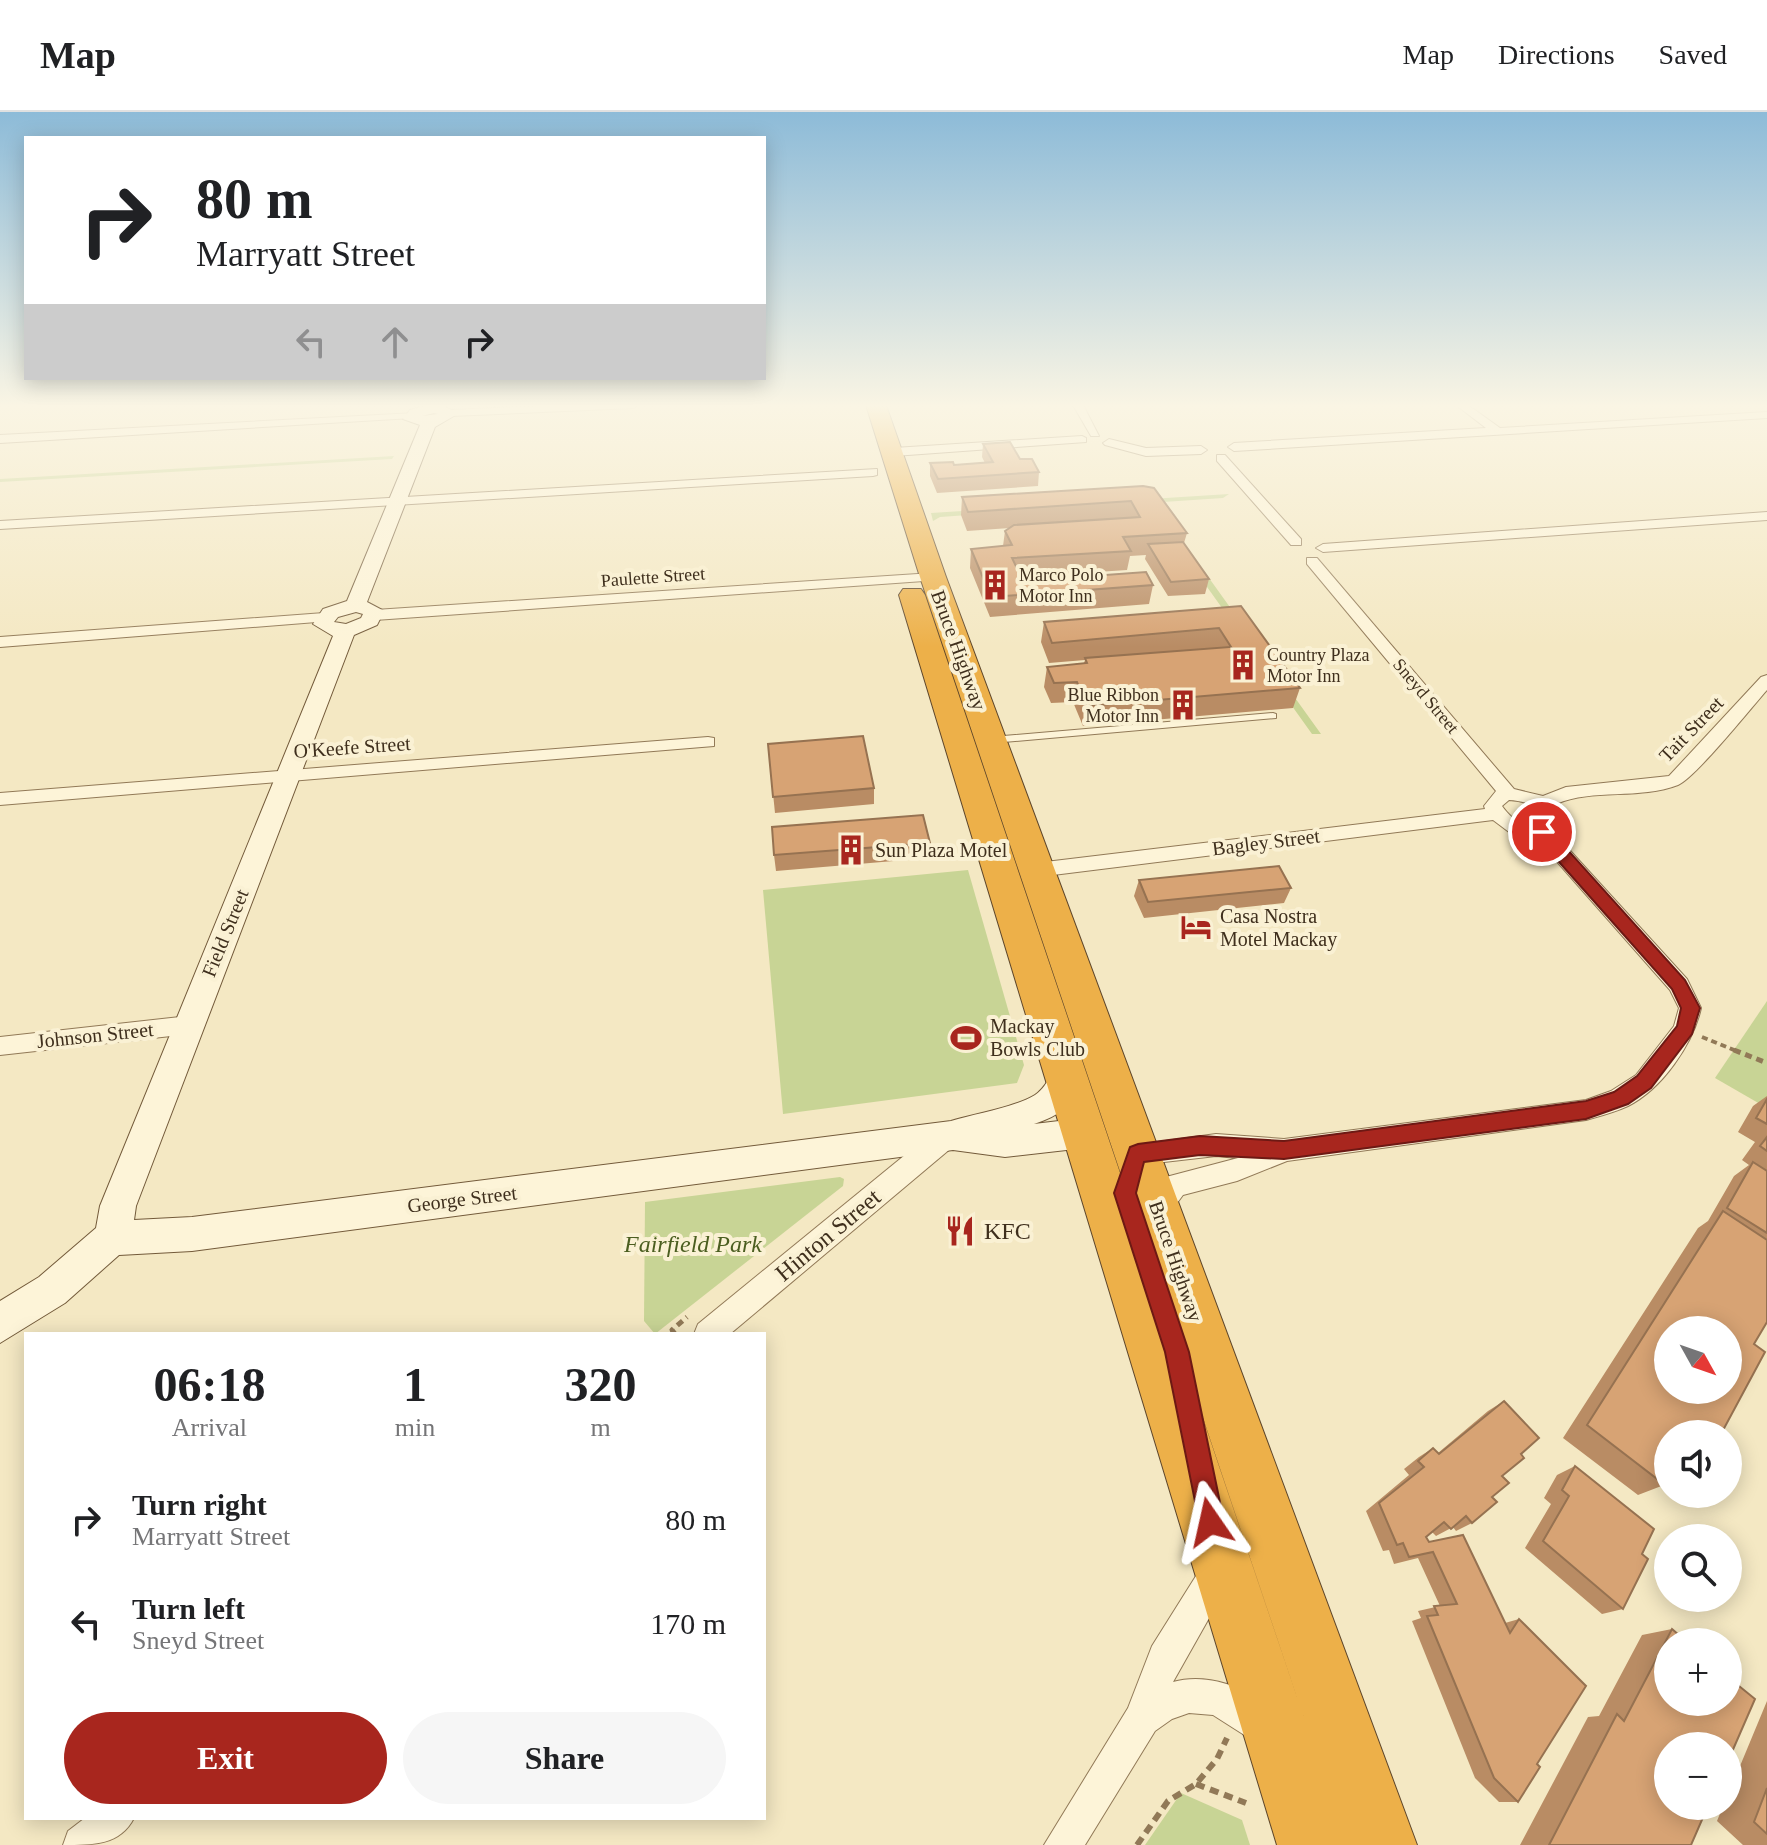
<!DOCTYPE html>
<meta charset="utf-8">
<style>
:root{--surface:#fff;--page:#f6f6f6;--text:#202124;--muted:#757577;--line:#e0e0e0;--accent:#a8261e}
body{margin:0;font-family:Georgia,serif;background:var(--page);color:var(--text);height:100vh;display:flex;flex-direction:column;font-size:30px;white-space:nowrap}
*{box-sizing:border-box;margin:0}
p{font-size:26px;color:var(--muted)}
.icon{flex:none;width:44px;height:44px;fill:none;stroke:currentColor;stroke-width:2;stroke-linecap:round;stroke-linejoin:round}
.map{position:relative;flex:1;overflow:hidden}
.side{position:absolute;left:24px;top:1220px;width:742px;height:488px;display:flex;flex-direction:column;background:var(--surface);border-radius:0px;box-shadow:0 4px 20px #0003}
.side>*{flex:none}
.guide{position:absolute;left:24px;top:24px;width:742px;height:244px;border-radius:0px;box-shadow:0 4px 20px #0003;background:#fff;color:var(--text);overflow:hidden}
.needle{width:52px;rotate:130deg}
.controls{position:absolute;left:1654px;top:1204px;display:grid;gap:16px}
.controls a{display:grid;place-items:center;width:88px;height:88px;border-radius:50%;background:var(--surface);box-shadow:0 4px 20px #0003;font-size:40px}
.pin{position:absolute;display:grid;place-items:center;width:68px;height:68px;color:#fff;margin:-34px;border:4px solid #fff;border-radius:50%;box-shadow:0 2px 8px #0007}
.me{position:absolute;width:88px;margin:-44px;rotate:349deg;stroke-linejoin:round;filter:drop-shadow(0 0 6px #0008)}
.turn{display:flex;align-items:center;gap:28px;height:168px;padding:0 40px;font-size:36px}
.turn .icon{width:104px;height:104px;stroke-width:2.5}
.turn b{display:block;font-size:56px;line-height:68px}
.lanes{display:flex;align-items:center;height:76px;padding:0 40px;background:#0003;justify-content:center;gap:40px;direction:ltr}
.lanes .off{opacity:.35}
.eta{display:flex;justify-content:space-evenly;align-items:center;height:136px;text-align:center}
.eta b{font-size:48px;font-weight:700;line-height:56px}
.cta{display:flex;gap:16px;margin-top:auto;padding:16px 40px}
.cta a{flex:1;height:92px;border-radius:48px;background:var(--accent);color:#fff;font-size:32px;font-weight:700;line-height:92px;text-align:center}
.cta a+a{background:var(--page);color:var(--text)}
ul{padding:0;list-style:none}
li{display:flex;align-items:center;gap:24px;height:104px;padding:0 40px}
li div{flex:1}
li b{display:block;font-size:30px}
li em{font-style:normal}
header{display:flex;align-items:center;gap:48px;box-sizing:border-box;height:112px;padding:0 40px;background:var(--surface);border-bottom:2px solid var(--line)}
header strong{font-size:38px}
nav{display:flex;gap:44px;margin-inline-start:auto;font-size:28px}
.map>svg:first-child{display:block}
.green{fill:#c8d495}
.lines{fill:none;stroke-linecap:round;stroke-linejoin:round}
.lane-casing{stroke:#917957;stroke-width:2}
.street-casing{stroke:#917957;stroke-width:2}
.secondary-casing{stroke:#735a3a;stroke-width:2}
.highway-casing{stroke:#5e462b;stroke-width:2}
.path-far2{stroke:#917957;stroke-width:4;stroke-dasharray:6 4;stroke-linecap:butt}
.path-far1{stroke:#917957;stroke-width:5;stroke-dasharray:7 5;stroke-linecap:butt}
.path{stroke:#917957;stroke-width:6;stroke-dasharray:9 6;stroke-linecap:butt}
.lane{fill:#fdf4d8;fill-rule:evenodd}
.street{fill:#fdf4d8;fill-rule:evenodd}
.secondary{fill:#fdf4d8;fill-rule:evenodd}
.highway{fill:#edb049;fill-rule:evenodd}
.wall{fill:#b98c64}
.building{fill:#d7a374;stroke:#967251;stroke-width:2;fill-rule:evenodd}
.route{fill:#a8261e;stroke:#6d1914;stroke-width:2}
.labels{text-anchor:middle;stroke-width:8;stroke-linejoin:round;paint-order:stroke}
.far-poi-label{font-size:18px;fill:#3f2f1d;stroke:#faf1d4;text-anchor:start}
.far-street-label{font-size:18px;fill:#3f2f1d;stroke:#faf1d4}
.street-label{font-size:20px;fill:#3f2f1d;stroke:#faf1d4}
.poi-label{font-size:20px;fill:#3f2f1d;stroke:#faf1d4;text-anchor:start}
.near-poi-label{font-size:24px;fill:#3f2f1d;stroke:#faf1d4;text-anchor:start}
.near-street-label{font-size:24px;fill:#3f2f1d;stroke:#faf1d4}
.near-park-label{font-size:24px;font-style:italic;fill:#4b5e20;stroke:#faf1d4}
</style>
<header>
<strong>Map</strong>
<nav><a>Map</a><a>Directions</a><a>Saved</a></nav>
</header>
<div class="map">
<svg width="1767" height="1733" viewBox="0 0 1767 1733">
<rect width="100%" height="100%" fill="#f4e8c3"/>
<g class="green">
<polygon points="394,344 392,347 0,370 0,367"/>
<polygon points="1229,382 1223,386 1163,390 1158,395 1321,622 1312,622 1150,395 1139,391 940,405 933,409 931,401"/>
<polygon points="968,758 1024,953 1017,971 783,1002 763,778"/>
<polygon points="1767,889 1767,996 1715,966"/>
<polygon points="840,1065 844,1067 843,1074 655,1222 644,1209 645,1090"/>
<polygon points="1181,1681 1242,1708 1250,1733 1145,1733"/>
</g>
<g class="lines">
<g class="lane-casing">
<polygon id="lane" points="1273,601 1276,602 1276,606 992,631 988,628 992,625"/>
</g>
<g class="street-casing">
<g id="street">
<polygon points="560,293 639,293 633,296 451,304 445,301 451,298"/>
<polygon points="1073,293 1083,293 1099,324 1091,324"/>
<polygon points="1456,293 1468,293 1500,316 1767,300 1767,306 1234,339 1228,335 1234,331 1486,316"/>
<polygon points="416,301 412,306 0,331 0,323"/>
<polygon points="1082,324 1086,326 1086,330 894,344 888,340 894,336"/>
<polygon points="1109,327 1146,336 1201,334 1207,338 1201,342 1146,344 1105,333 1103,331"/>
<polygon points="1217,343 1225,343 1301,427 1301,433 1291,433 1217,349"/>
<polygon points="877,357 877,363 873,364 0,417 0,409"/>
<polygon points="1767,400 1767,408 1323,440 1316,436 1323,432"/>
<path d="M1307 446H1317L1514 677 1543 684 1566 675 1669 664 1761 565 1767 563V578C1751 596 1695 666 1678 673 1639 688 1594 676 1556 692L1564 712 1554 721 1687 867 1701 896C1693 932 1662 977 1628 994 1615 1000 1600 1004 1586 1008L1287 1049 1237 1069 1183 1083 1166 1106 1157 1109 1148 1106 1144 1097 1166 1065 1238 1046 1216 1044 1138 1053 1129 1050 1125 1042 1129 1034 1216 1022 1284 1027 1586 988 1611 979 1636 963 1674 914 1679 896 1670 878 1537 727 1513 723 1493 708 1037 765 1030 763 1027 758 1030 753 1037 751 1485 697 1484 694 1496 679 1307 452ZM1509 688C1524 689 1542 693 1544 710 1528 720 1512 708 1502 694Z"/>
<polygon points="933,461 940,465 938,468 375,508 367,503 375,498"/>
<polygon points="324,501 332,506 329,509 0,535 0,525"/>
<polygon points="708,625 714,626 714,634 0,693 0,681"/>
<polygon points="189,904 197,907 200,913 197,919 189,922 0,943 0,925"/>
<polygon points="947,1013 956,1016 960,1024 956,1032 730,1222 694,1222 698,1212 938,1016"/>
<path d="M1218 1443 1230 1448 1235 1460 1173 1570C1210 1559 1263 1578 1278 1615L1273 1628 1260 1633 1213 1603 1189 1601 1172 1607 1155 1619 1085 1733H1044L1128 1596 1152 1534 1206 1448Z"/>
<path d="M85 1706H134C120 1733 94 1733 63 1733L68 1719Z"/>
</g>
</g>
<g class="secondary-casing">
<path id="secondary" d="M428 293H440L459 301 435 315 367 490 384 499 377 513 354 523 136 1094 134 1108 192 1105 951 1009C974 1002 1016 995 1035 983 1054 971 1048 947 1079 957L1083 967C1070 994 1062 1003 1034 1012L1084 1006 1096 1011 1101 1021 1096 1031 1084 1036 1005 1045 953 1038 192 1139 119 1143 65 1191 0 1231V1189L39 1165 96 1116 100 1094 333 524 313 512 323 497 347 489 420 313 403 307 410 298ZM434 301 438 302 422 304ZM356 500 363 502 361 506 346 512 334 510 338 505Z"/>
</g>
<g class="highway-casing">
<polygon id="highway" points="866,293 886,293 946,465 1417,1733 1277,1733 899,483 903,477 921,477 925,483 1305,1609 920,465"/>
</g>
<polyline class="path-far2" points="1702,925 1739,940"/>
<g class="path-far1">
<polyline points="1734,938 1767,951"/>
<polyline points="675,1222 672,1218 687,1205"/>
</g>
<g class="path">
<polyline points="1196,1672 1246,1691"/>
<polyline points="1137,1733 1168,1689 1196,1672 1217,1647 1227,1626"/>
</g>
<use href="#lane" class="lane"/>
<use href="#street" class="street"/>
<use href="#secondary" class="secondary"/>
<use href="#highway" class="highway"/>
</g>
<g class="wall">
<polygon points="983,332 1020,347 1039,360 1038,374 937,381 930,364 930,351 954,353 985,351 982,345"/>
<polygon points="1143,374 1187,421 1184,431 1209,467 1205,482 1168,484 1145,447 1146,443 1130,444 1127,458 1021,465 1023,469 1153,473 1149,492 990,505 970,456 971,437 1003,434 1005,419 1010,416 967,419 961,403 962,385"/>
<polygon points="1241,494 1300,576 1293,596 1083,614 1073,590 1051,591 1044,575 1047,555 1084,551 1085,548 1049,551 1041,530 1044,510"/>
<polygon points="768,632 874,676 874,692 775,701"/>
<polygon points="930,731 929,746 776,759 774,743"/>
<polygon points="1139,768 1291,776 1284,791 1144,806 1134,784"/>
<polygon points="1767,984 1767,1210 1754,1232 1668,1322 1668,1376 1664,1373 1638,1383 1563,1326 1698,1116 1708,1109 1734,1064 1749,1053 1742,1048 1755,1030 1738,1020 1753,994"/>
<polygon points="1504,1289 1521,1342 1502,1364 1492,1385 1472,1411 1456,1419 1453,1415 1436,1424 1432,1420 1426,1425 1429,1430 1505,1511 1519,1507 1537,1652 1518,1690 1499,1690 1475,1666 1412,1509 1421,1506 1418,1499 1440,1494 1418,1446 1394,1452 1389,1438 1383,1439 1366,1399 1409,1363 1404,1357 1419,1345 1433,1336 1438,1341 1488,1299"/>
<polygon points="1575,1354 1642,1442 1623,1497 1602,1502 1525,1436 1551,1392 1544,1386 1557,1363"/>
<polygon points="1672,1517 1691,1733 1520,1733 1588,1605 1599,1604 1642,1523"/>
<polygon points="1767,1589 1767,1733 1743,1733 1717,1709 1723,1694 1728,1694 1728,1683"/>
</g>
<g class="building">
<polygon points="1010,330 1020,347 1032,347 1039,360 938,367 930,351 953,350 954,353 993,350 983,332"/>
<polygon points="1143,374 1154,376 1187,421 1123,425 1131,439 1012,446 1023,469 1146,460 1153,473 991,485 971,437 1012,433 1005,419 1014,413 1140,405 1131,389 968,400 962,385"/>
<polygon points="1183,430 1209,467 1171,470 1148,432"/>
<polygon points="1241,494 1300,576 1087,594 1077,570 1054,571 1047,555 1087,551 1085,546 1231,535 1219,516 1052,531 1044,510"/>
<polygon points="863,624 874,676 773,685 768,632"/>
<polygon points="923,703 930,731 774,743 772,715"/>
<polygon points="1279,754 1291,776 1148,790 1139,768"/>
<polygon points="1767,987 1767,1012 1756,1006"/>
<polygon points="1767,1025 1767,1039 1760,1034"/>
<polygon points="1753,1050 1767,1059 1767,1121 1727,1096"/>
<path d="M1723 1099 1767 1128V1210L1754 1232 1765 1240 1721 1322H1668V1369L1665 1373 1587 1313ZM1668 1218H1728V1278H1668Z"/>
<polygon points="1504,1289 1539,1326 1521,1342 1524,1346 1502,1364 1509,1371 1492,1385 1497,1390 1472,1411 1466,1404 1451,1417 1444,1410 1426,1425 1429,1430 1463,1423 1510,1521 1519,1507 1586,1574 1537,1652 1540,1655 1518,1690 1494,1666 1427,1504 1438,1503 1434,1494 1457,1492 1433,1440 1409,1445 1403,1431 1397,1433 1379,1391 1424,1355 1418,1349 1433,1336 1439,1342"/>
<polygon points="1575,1354 1654,1417 1642,1442 1648,1447 1623,1497 1543,1429 1569,1384 1562,1378"/>
<polygon points="1672,1517 1687,1530 1668,1530 1668,1590 1728,1590 1728,1565 1755,1587 1728,1649 1728,1634 1668,1634 1668,1694 1708,1694 1691,1733 1549,1733 1617,1602 1624,1609"/>
<polygon points="1767,1676 1767,1722 1754,1710"/>
</g>
<linearGradient id="sky" x2="0" y2="1"><stop stop-color="#8dbbd8"/><stop offset="0.55" stop-color="#faf5e4"/><stop offset="1" stop-color="#faf5e4" stop-opacity="0"/></linearGradient>
<rect width="1767" height="535" fill="url(#sky)"/>
<polygon class="route" points="1542,714 1548,716 1685,868 1700,896 1692,922 1651,976 1628,992 1586,1007 1284,1047 1200,1043 1144,1050 1136,1081 1189,1240 1224,1410 1220,1419 1210,1423 1201,1419 1165,1240 1114,1081 1130,1035 1138,1032 1200,1024 1284,1029 1586,989 1614,980 1637,964 1677,914 1681,896 1672,877 1536,724 1536,716"/>
<defs>
<g id="building-bare" transform="scale(2.4)"><path d="M-4-6H4V6H1V3H-1V6H-4ZM-2.5-4.3h1.7v1.8h-1.7ZM.8-4.3h1.7v1.8H.8ZM-2.5-1h1.7V.8h-1.7ZM.8-1h1.7V.8H.8Z" fill="#a8261e" stroke="#faf1d4" stroke-width="2.5" paint-order="stroke"/></g>
<g id="hotel-bare" transform="scale(2.4)"><path d="M-6-4.5h1.5V1H6V5H4.5V3h-9V5H-6ZM-4 0a1.8 1.8 0 1 1 3.6 0ZM.5 0V-2.5h3Q6-2.5 6 0Z" fill="#a8261e" stroke="#faf1d4" stroke-width="2.5" paint-order="stroke"/></g>
<g id="stadium-bare" transform="scale(2.4)"><path d="M0-5a6.5 5 0 1 0 0 10a6.5 5 0 1 0 0-10ZM-3.5-1.8h7v3.6h-7Z" fill="#a8261e" stroke="#faf1d4" stroke-width="2.5" paint-order="stroke"/></g>
<g id="restaurant-bare" transform="scale(2.4)"><path d="M-5-6h1v4h1v-4h1v4h1v-4h1v5L-1.5 .5V6h-2V.5L-5-1ZM5-6V6H3V1.5H1.5Q1.5-4 5-6Z" fill="#a8261e" stroke="#faf1d4" stroke-width="2.5" paint-order="stroke"/></g>
</defs>
<g fill-rule="evenodd">
<use href="#building-bare" x="995" y="473"/>
<use href="#building-bare" x="1243" y="553"/>
<use href="#building-bare" x="1183" y="593"/>
<use href="#building-bare" x="851" y="738"/>
<use href="#hotel-bare" x="1196" y="815"/>
<use href="#stadium-bare" x="966" y="926"/>
<use href="#restaurant-bare" x="960" y="1119"/>
</g>
<g class="labels">
<g class="far-poi-label">
<text x="1019" y="469">Marco Polo<tspan x="1019" dy="21">Motor Inn</tspan></text>
<text x="1267" y="549">Country Plaza<tspan x="1267" dy="21">Motor Inn</tspan></text>
<text x="1159" y="589" text-anchor="end">Blue Ribbon<tspan x="1159" dy="21">Motor Inn</tspan></text>
</g>
<g class="far-street-label">
<text transform="translate(653 465) rotate(-4)" y="6">Paulette Street</text>
<text transform="translate(1426 584) rotate(50)" y="6">Sneyd Street</text>
</g>
<g class="street-label">
<text transform="translate(959 538) rotate(70)" y="7">Bruce Highway</text>
<text transform="translate(1691 617) rotate(-46)" y="7">Tait Street</text>
<text transform="translate(352 635) rotate(-4)" y="7">O'Keefe Street</text>
<text transform="translate(1266 730) rotate(-7)" y="7">Bagley Street</text>
<text transform="translate(225 821) rotate(-68)" y="7">Field Street</text>
<text transform="translate(95 923) rotate(-6)" y="7">Johnson Street</text>
<text transform="translate(462 1087) rotate(-7)" y="7">George Street</text>
<text transform="translate(1176 1149) rotate(71)" y="7">Bruce Highway</text>
</g>
<g class="poi-label">
<text x="875" y="745">Sun Plaza Motel</text>
<text x="1220" y="811">Casa Nostra<tspan x="1220" dy="23">Motel Mackay</tspan></text>
<text x="990" y="921">Mackay<tspan x="990" dy="23">Bowls Club</tspan></text>
</g>
<g class="near-poi-label">
<text x="984" y="1127">KFC</text>
</g>
<g class="near-street-label">
<text transform="translate(828 1123) rotate(-40)" y="8">Hinton Street</text>
</g>
<g class="near-park-label">
<text x="693" y="1140">Fairfield Park</text>
</g>
</g>
</svg>
<div class="controls">
<a><svg class="needle" viewBox="-14 -14 28 28"><path d="M0-13l5 13h-10z" fill="#e53935"/><path d="M0 13l5-13h-10z" fill="#757577"/></svg></a>
<a><svg class="icon" aria-label="sound" viewBox="0 0 24 24"><path d="M4 9h4l5-4v14l-5-4H4zM17 9q2 3 0 6"/></svg></a>
<a><svg class="icon" aria-label="search" viewBox="0 0 24 24"><circle cx="10" cy="10" r="6"/><path d="M15 15l6 6"/></svg></a>
<a>+</a>
<a>−</a>
</div>
<div class="pin" style="left:1542px;top:720px;background:#d93025"><svg class="icon" aria-label="arrive" viewBox="0 0 24 24"><path d="M6 21V4h12l-3 4 3 4H6"/></svg></div>
<svg class="me" style="left:1210px;top:1410px" viewBox="-20 -20 40 40"><path d="M0-17L14 15 0 8-14 15z" fill="#a8261e" stroke="#fff" stroke-width="4"/></svg>
<div class="guide">
<div class="turn"><svg class="icon" aria-label="right" viewBox="0 0 24 24"><path d="M7 20v-9h11M14 6l5 5-5 5"/></svg><div><b>80 m</b>Marryatt Street</div></div>
<div class="lanes"><svg class="icon off" aria-label="left" viewBox="0 0 24 24"><path d="M17 20v-9H6M10 6l-5 5 5 5"/></svg><svg class="icon off" aria-label="ahead" viewBox="0 0 24 24"><path d="M12 20V5M6 11l6-6 6 6"/></svg><svg class="icon" aria-label="right" viewBox="0 0 24 24"><path d="M7 20v-9h11M14 6l5 5-5 5"/></svg></div>
</div>
<section class="side">
<div class="eta">
<div><b>06:18</b><p>Arrival</p></div>
<div><b>1</b><p>min</p></div>
<div><b>320</b><p>m</p></div>
</div>
<ul>
<li><svg class="icon" aria-label="right" viewBox="0 0 24 24"><path d="M7 20v-9h11M14 6l5 5-5 5"/></svg><div><b>Turn right</b><p>Marryatt Street</p></div><em>80 m</em></li>
<li><svg class="icon" aria-label="left" viewBox="0 0 24 24"><path d="M17 20v-9H6M10 6l-5 5 5 5"/></svg><div><b>Turn left</b><p>Sneyd Street</p></div><em>170 m</em></li>
</ul>
<div class="cta"><a>Exit</a><a>Share</a></div>
</section>
</div>
